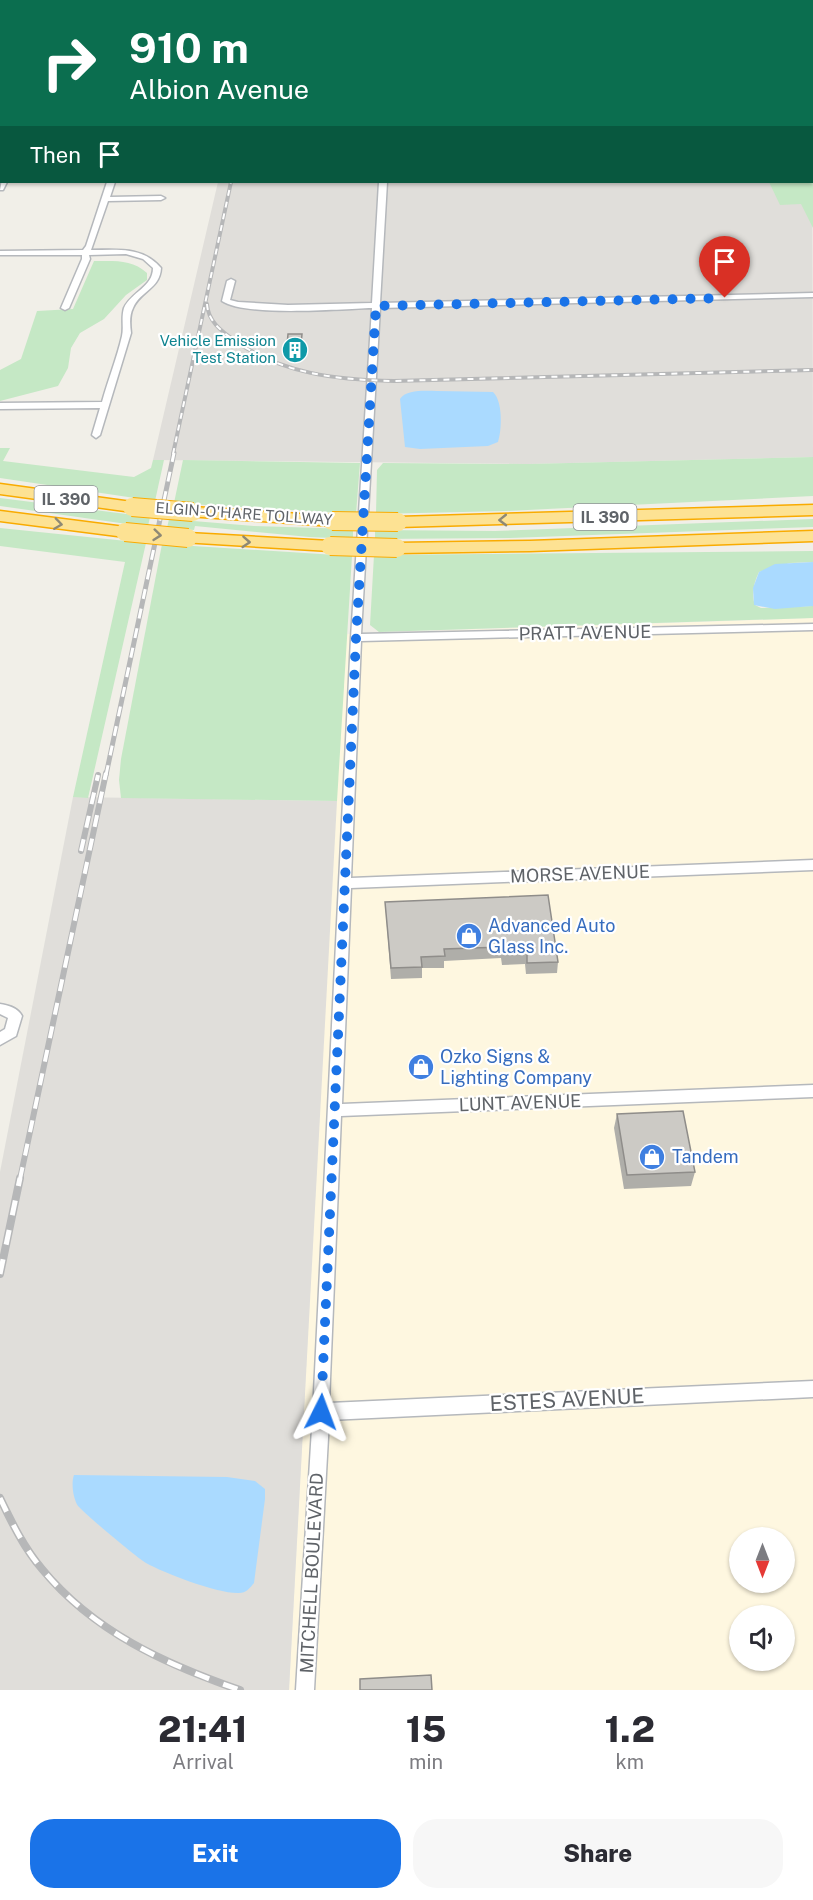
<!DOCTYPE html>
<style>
:root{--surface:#fff;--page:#f7f7f7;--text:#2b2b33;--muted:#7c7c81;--accent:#1a73e8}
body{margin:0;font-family:"Public Sans",sans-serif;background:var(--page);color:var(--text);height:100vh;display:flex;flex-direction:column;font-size:22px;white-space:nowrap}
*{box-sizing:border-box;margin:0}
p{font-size:20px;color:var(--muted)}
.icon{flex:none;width:33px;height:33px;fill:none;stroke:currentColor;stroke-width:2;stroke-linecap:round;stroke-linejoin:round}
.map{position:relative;height:1690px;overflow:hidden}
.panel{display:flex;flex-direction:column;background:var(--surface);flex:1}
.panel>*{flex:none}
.hud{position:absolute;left:0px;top:0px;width:813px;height:183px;box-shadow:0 2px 4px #0004;background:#0b6e4f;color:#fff;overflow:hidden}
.needle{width:39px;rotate:180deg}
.tools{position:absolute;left:729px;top:1527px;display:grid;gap:12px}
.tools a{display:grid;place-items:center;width:66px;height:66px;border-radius:50%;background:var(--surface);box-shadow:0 2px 4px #0004;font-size:30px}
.pin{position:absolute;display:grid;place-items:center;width:51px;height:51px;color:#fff;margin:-62px -26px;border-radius:50% 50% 50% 0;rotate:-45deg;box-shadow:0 0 6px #0007}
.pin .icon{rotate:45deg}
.me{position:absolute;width:66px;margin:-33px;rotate:3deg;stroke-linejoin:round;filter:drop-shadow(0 0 4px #0008)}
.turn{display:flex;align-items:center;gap:21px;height:126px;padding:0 30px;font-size:27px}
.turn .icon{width:78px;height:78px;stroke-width:2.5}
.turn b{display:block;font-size:42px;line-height:51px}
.then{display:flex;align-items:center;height:57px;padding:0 30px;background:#0003;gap:12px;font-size:22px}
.eta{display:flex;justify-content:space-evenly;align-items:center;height:102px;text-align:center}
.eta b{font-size:36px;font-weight:800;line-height:42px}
.action{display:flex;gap:12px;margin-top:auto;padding:12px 30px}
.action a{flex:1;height:69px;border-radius:24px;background:var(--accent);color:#fff;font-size:24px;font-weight:800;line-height:69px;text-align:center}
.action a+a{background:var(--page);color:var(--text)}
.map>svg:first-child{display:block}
.commercial{fill:#fef7e0;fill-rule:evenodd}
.industrial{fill:#e0deda}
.green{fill:#c5e8c5}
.water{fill:#aadaff}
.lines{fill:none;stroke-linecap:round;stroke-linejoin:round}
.taxiway{fill:#d4d3d0;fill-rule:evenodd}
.runway{fill:#d4d3d0;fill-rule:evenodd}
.street-casing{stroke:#b5b8bc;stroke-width:3}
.secondary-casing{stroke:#b6babf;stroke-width:4}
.highway-casing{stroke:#f9ab00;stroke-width:3}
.street{fill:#fff;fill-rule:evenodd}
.secondary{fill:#fff;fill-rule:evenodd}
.highway{fill:#fde293;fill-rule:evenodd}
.rail-far3-casing{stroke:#b6b7b8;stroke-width:4}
.rail-far2-casing{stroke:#b6b7b8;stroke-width:5}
.rail-far1-casing{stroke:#b6b7b8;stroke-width:6}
.rail-casing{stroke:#b6b7b8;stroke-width:8}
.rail-far3{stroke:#fff;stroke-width:2;stroke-dasharray:6;stroke-linecap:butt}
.rail-far2{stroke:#fff;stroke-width:3;stroke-dasharray:10;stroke-linecap:butt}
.rail-far1{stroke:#fff;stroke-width:4;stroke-dasharray:12;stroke-linecap:butt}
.rail{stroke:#fff;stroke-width:5;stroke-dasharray:15;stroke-linecap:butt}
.highway-bridge-casing{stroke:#f9ab00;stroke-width:20;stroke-linecap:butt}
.highway-bridge{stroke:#fde293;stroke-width:18}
.wall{fill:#afaea9}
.building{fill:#cccac5;stroke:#8f8d8a;stroke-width:1.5}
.oneway{stroke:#8e8975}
.route{stroke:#1a73e8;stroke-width:10;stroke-dasharray:0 18}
.labels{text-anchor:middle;stroke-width:4.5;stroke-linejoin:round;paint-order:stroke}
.far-culture-label{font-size:15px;fill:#0d838f;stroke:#fff;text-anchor:end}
.far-street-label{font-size:15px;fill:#5f6368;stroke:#fff}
.shield{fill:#fff;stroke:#8f9295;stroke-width:1.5}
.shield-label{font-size:16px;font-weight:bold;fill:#5f6368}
.street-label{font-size:18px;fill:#5f6368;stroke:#fff}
.shop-label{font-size:18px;fill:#366cbe;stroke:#fff;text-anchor:start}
.near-street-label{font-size:21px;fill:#5f6368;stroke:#fff}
</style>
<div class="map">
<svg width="813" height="1690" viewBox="0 0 813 1690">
<rect width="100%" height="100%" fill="#f1efe8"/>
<path class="commercial" d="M813 618V1690H289L345 634ZM740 1538H784V1582H740ZM740 1616H784V1660H740Z"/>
<g class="industrial">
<polygon points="812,77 813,457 528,464 153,460 218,182 812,182"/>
<polygon points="73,797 337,801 289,1690 0,1690 0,1172"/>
</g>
<g class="green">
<polygon points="812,115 813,115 813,228 801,204 780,205 769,182 812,182"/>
<path d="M94 261C114 261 132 259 147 273V280L126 295 104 319 80 333 71 348 68 368 58 386 0 401V370L21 359 37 311 73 309Z"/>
<polygon points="0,448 10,448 3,461 134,477 151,468 153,460 164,460 155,501 0,478"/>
<polygon points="813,457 813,496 506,511 376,514 377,470 383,463 528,464"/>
<polygon points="183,460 360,463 356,514 174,503"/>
<polygon points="0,498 150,517 148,526 127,524 0,506"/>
<polygon points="169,519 254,526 353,529 353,539 309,537 195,526 194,530 167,528"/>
<polygon points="813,519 813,527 510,538 375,539 375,530 495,531"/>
<polygon points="0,528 146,543 88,798 73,797 125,562 0,546"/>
<polygon points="162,544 352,556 337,801 121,798 119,780 121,759"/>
<path d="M813 551V562L790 563 759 572C754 582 751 594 755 605L761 608 813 606V618L379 632 370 625 374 555Z"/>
</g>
<g class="water">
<path d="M437 391 493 392C503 401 502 430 498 442L488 446 420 449 405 447 400 399C407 389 425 391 437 391Z"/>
<polygon points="813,562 813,606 775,609 754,605 753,588 759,572 775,564"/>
<path d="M74 1475 227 1477 255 1481 265 1489V1499L254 1583C250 1588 246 1593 239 1593 218 1594 164 1573 146 1563 136 1557 85 1514 78 1506 73 1498 71 1483 74 1475Z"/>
</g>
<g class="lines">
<g class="taxiway">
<polygon points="568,0 598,0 599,2 569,2"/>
<rect x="812" y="17" width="1" height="10"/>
</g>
<g class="runway">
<polygon points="708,0 762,0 763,2 710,2"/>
<polygon points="798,0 813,0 813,20 812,2 797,2"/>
</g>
<g class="street-casing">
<g id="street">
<polygon points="149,0 155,0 148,2"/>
<rect x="0" y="73" width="2" height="4"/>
<rect x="0" y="112" width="2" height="4"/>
<polygon points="0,154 2,154 0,159"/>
<polygon points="2,180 7,182 3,190 0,190"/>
<path d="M107 182H115L110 197 161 196 165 198 161 200 108 201 91 250C118 250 142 246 161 268 160 289 140 291 133 308 129 316 130 325 131 333L100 435 96 438 92 435 100 408 0 409V403L102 402C108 380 117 358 122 336 124 327 121 318 124 308 131 292 153 287 153 268L143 259 126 254 89 255 90 259 69 308 65 310 61 308 82 259V255H0V251L83 250 86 246Z"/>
<path d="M379 182H387L380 303 813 293V297L380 308 361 634 813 624V630L361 641 351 878 813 860V870L351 888 342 1104 813 1085V1097L341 1116 329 1403 813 1381V1397L329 1420 314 1690H296L313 1412 351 638 372 308C339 309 246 317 222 301L227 281 231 279 235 281 230 300 238 302 288 305 372 303Z"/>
<path d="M0 1004C8 1005 18 1008 22 1016L16 1036 0 1045V1032L5 1029 8 1018 0 1014Z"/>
</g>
</g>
<g class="secondary-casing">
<g id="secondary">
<polygon points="344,0 362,2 345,2"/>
<polygon points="812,70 813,71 813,77 812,76"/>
</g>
</g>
<g class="highway-casing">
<g id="highway">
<polygon points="0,484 132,502 140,507 132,512 0,494"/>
<polygon points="813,505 813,515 398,527 390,522 398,517"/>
<polygon points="193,507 332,516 340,521 332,526 187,516 185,512"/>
<polygon points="0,511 125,527 131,528 133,532 131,536 125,537 0,521"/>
<polygon points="813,531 813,541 530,551 397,553 391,552 388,548 391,544 397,543 530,541"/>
<polygon points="188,533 330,541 336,542 339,546 336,550 330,551 182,542 180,538 182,534"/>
</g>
</g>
<use href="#street" class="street"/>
<use href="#secondary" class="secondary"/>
<use href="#highway" class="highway"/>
<g class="rail-far3-casing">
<g id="rail-far3">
<path d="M207 304C208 321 221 331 234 340 281 374 338 380 394 381L813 370"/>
<polyline points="173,454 231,182"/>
</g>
</g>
<g class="rail-far2-casing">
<polyline id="rail-far2" points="106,775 174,453"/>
</g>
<g class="rail-far1-casing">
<g id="rail-far1">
<polyline points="81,851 98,775"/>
<polyline points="20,1179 106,773"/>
</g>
</g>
<g class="rail-casing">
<g id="rail">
<polyline points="0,1274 20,1178"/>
<path d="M0 1498C12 1523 24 1548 42 1569 94 1632 165 1664 240 1690"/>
</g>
</g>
<use href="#rail-far3" class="rail-far3"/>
<use href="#rail-far2" class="rail-far2"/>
<use href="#rail-far1" class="rail-far1"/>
<use href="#rail" class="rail"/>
<g class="highway-bridge-casing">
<g id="highway-bridge">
<polyline points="132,507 193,512"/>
<polyline points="332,521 398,522"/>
<polyline points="125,532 188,538"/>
<polyline points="330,546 397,548"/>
</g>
</g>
<use href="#highway-bridge" class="highway-bridge"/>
</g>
<g class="wall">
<polygon points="303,342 302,353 287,353 287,345"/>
<polygon points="385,902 558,962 557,973 526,974 525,964 502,965 501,958 444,961 444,968 422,968 422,978 391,979"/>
<polygon points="617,1114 695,1172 691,1186 624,1189 614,1128"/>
</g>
<g class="building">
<polygon points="288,334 302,334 301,345 287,345"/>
<polygon points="548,895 558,962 527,963 527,953 503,954 502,947 444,949 445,956 421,957 422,967 391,968 385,902"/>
<polygon points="683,1111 695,1172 627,1175 617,1114"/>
<polygon points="431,1675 432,1690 360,1690 360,1679"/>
</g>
<defs><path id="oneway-chevron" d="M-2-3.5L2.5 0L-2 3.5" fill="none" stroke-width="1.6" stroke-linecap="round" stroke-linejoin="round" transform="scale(1.5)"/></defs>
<g class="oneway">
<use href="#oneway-chevron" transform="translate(503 520) rotate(179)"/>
<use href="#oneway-chevron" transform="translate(58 524) rotate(8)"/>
<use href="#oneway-chevron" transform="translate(157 535) rotate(6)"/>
<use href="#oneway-chevron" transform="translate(246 542) rotate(4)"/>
</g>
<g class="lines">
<polyline class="route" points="321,1412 356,638 376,306 725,298"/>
</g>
<defs>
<g id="building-disc" transform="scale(1.35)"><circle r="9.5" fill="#0f9aa8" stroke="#fff"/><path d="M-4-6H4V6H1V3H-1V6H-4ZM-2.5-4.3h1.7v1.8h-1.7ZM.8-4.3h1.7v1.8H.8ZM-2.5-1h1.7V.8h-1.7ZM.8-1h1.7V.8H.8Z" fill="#fff"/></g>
<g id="shop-disc" transform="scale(1.35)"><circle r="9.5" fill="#3f7fe0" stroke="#fff"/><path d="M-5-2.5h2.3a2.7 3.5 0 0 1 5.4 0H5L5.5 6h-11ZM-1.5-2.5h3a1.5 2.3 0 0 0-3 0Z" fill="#fff"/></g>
</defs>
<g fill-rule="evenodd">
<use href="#building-disc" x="295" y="350"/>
<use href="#shop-disc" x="469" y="936"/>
<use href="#shop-disc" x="421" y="1067"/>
<use href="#shop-disc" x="652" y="1157"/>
</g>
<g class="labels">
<g class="far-culture-label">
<text x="276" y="346">Vehicle Emission<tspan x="276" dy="17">Test Station</tspan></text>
</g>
<g class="far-street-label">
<text transform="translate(244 514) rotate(4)" y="5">ELGIN-O'HARE TOLLWAY</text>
</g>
<g class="shield">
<rect x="34.5" y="486" width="63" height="26" rx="4.5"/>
<rect x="573.5" y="504" width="63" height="26" rx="4.5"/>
</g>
<g class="shield-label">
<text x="66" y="505">IL 390</text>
<text x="605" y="523">IL 390</text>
</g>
<g class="street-label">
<text transform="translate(585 633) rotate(-1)" y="6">PRATT AVENUE</text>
<text transform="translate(580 874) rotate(-2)" y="6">MORSE AVENUE</text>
<text transform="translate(520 1103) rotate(-2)" y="6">LUNT AVENUE</text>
<text transform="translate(312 1573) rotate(-87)" y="6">MITCHELL BOULEVARD</text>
</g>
<g class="shop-label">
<text x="488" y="932">Advanced Auto<tspan x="488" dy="21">Glass Inc.</tspan></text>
<text x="440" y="1063">Ozko Signs &amp;<tspan x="440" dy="21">Lighting Company</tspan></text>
<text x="672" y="1163">Tandem</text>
</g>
<g class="near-street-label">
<text transform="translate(567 1400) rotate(-3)" y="7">ESTES AVENUE</text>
</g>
</g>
</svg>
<div class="tools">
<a><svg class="needle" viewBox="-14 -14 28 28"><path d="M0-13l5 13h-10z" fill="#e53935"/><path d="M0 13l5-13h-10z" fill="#7c7c81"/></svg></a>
<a><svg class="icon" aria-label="sound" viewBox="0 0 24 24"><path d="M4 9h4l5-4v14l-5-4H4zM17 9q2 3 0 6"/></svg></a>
</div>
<div class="pin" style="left:725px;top:298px;background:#d93025"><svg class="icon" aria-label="arrive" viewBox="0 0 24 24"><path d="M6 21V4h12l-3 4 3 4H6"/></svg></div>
<svg class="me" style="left:321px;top:1412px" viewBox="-20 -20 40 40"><path d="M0-17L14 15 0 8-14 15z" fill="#1a73e8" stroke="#fff" stroke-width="4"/></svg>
<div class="hud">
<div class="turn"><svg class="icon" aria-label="right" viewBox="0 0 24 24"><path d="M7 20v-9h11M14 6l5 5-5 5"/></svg><div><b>910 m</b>Albion Avenue</div></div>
<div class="then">Then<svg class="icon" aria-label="arrive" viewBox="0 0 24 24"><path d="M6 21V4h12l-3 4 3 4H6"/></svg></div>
</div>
</div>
<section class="panel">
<div class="eta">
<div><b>21:41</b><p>Arrival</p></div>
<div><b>15</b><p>min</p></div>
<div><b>1.2</b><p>km</p></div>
</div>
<div class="action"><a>Exit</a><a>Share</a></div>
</section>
